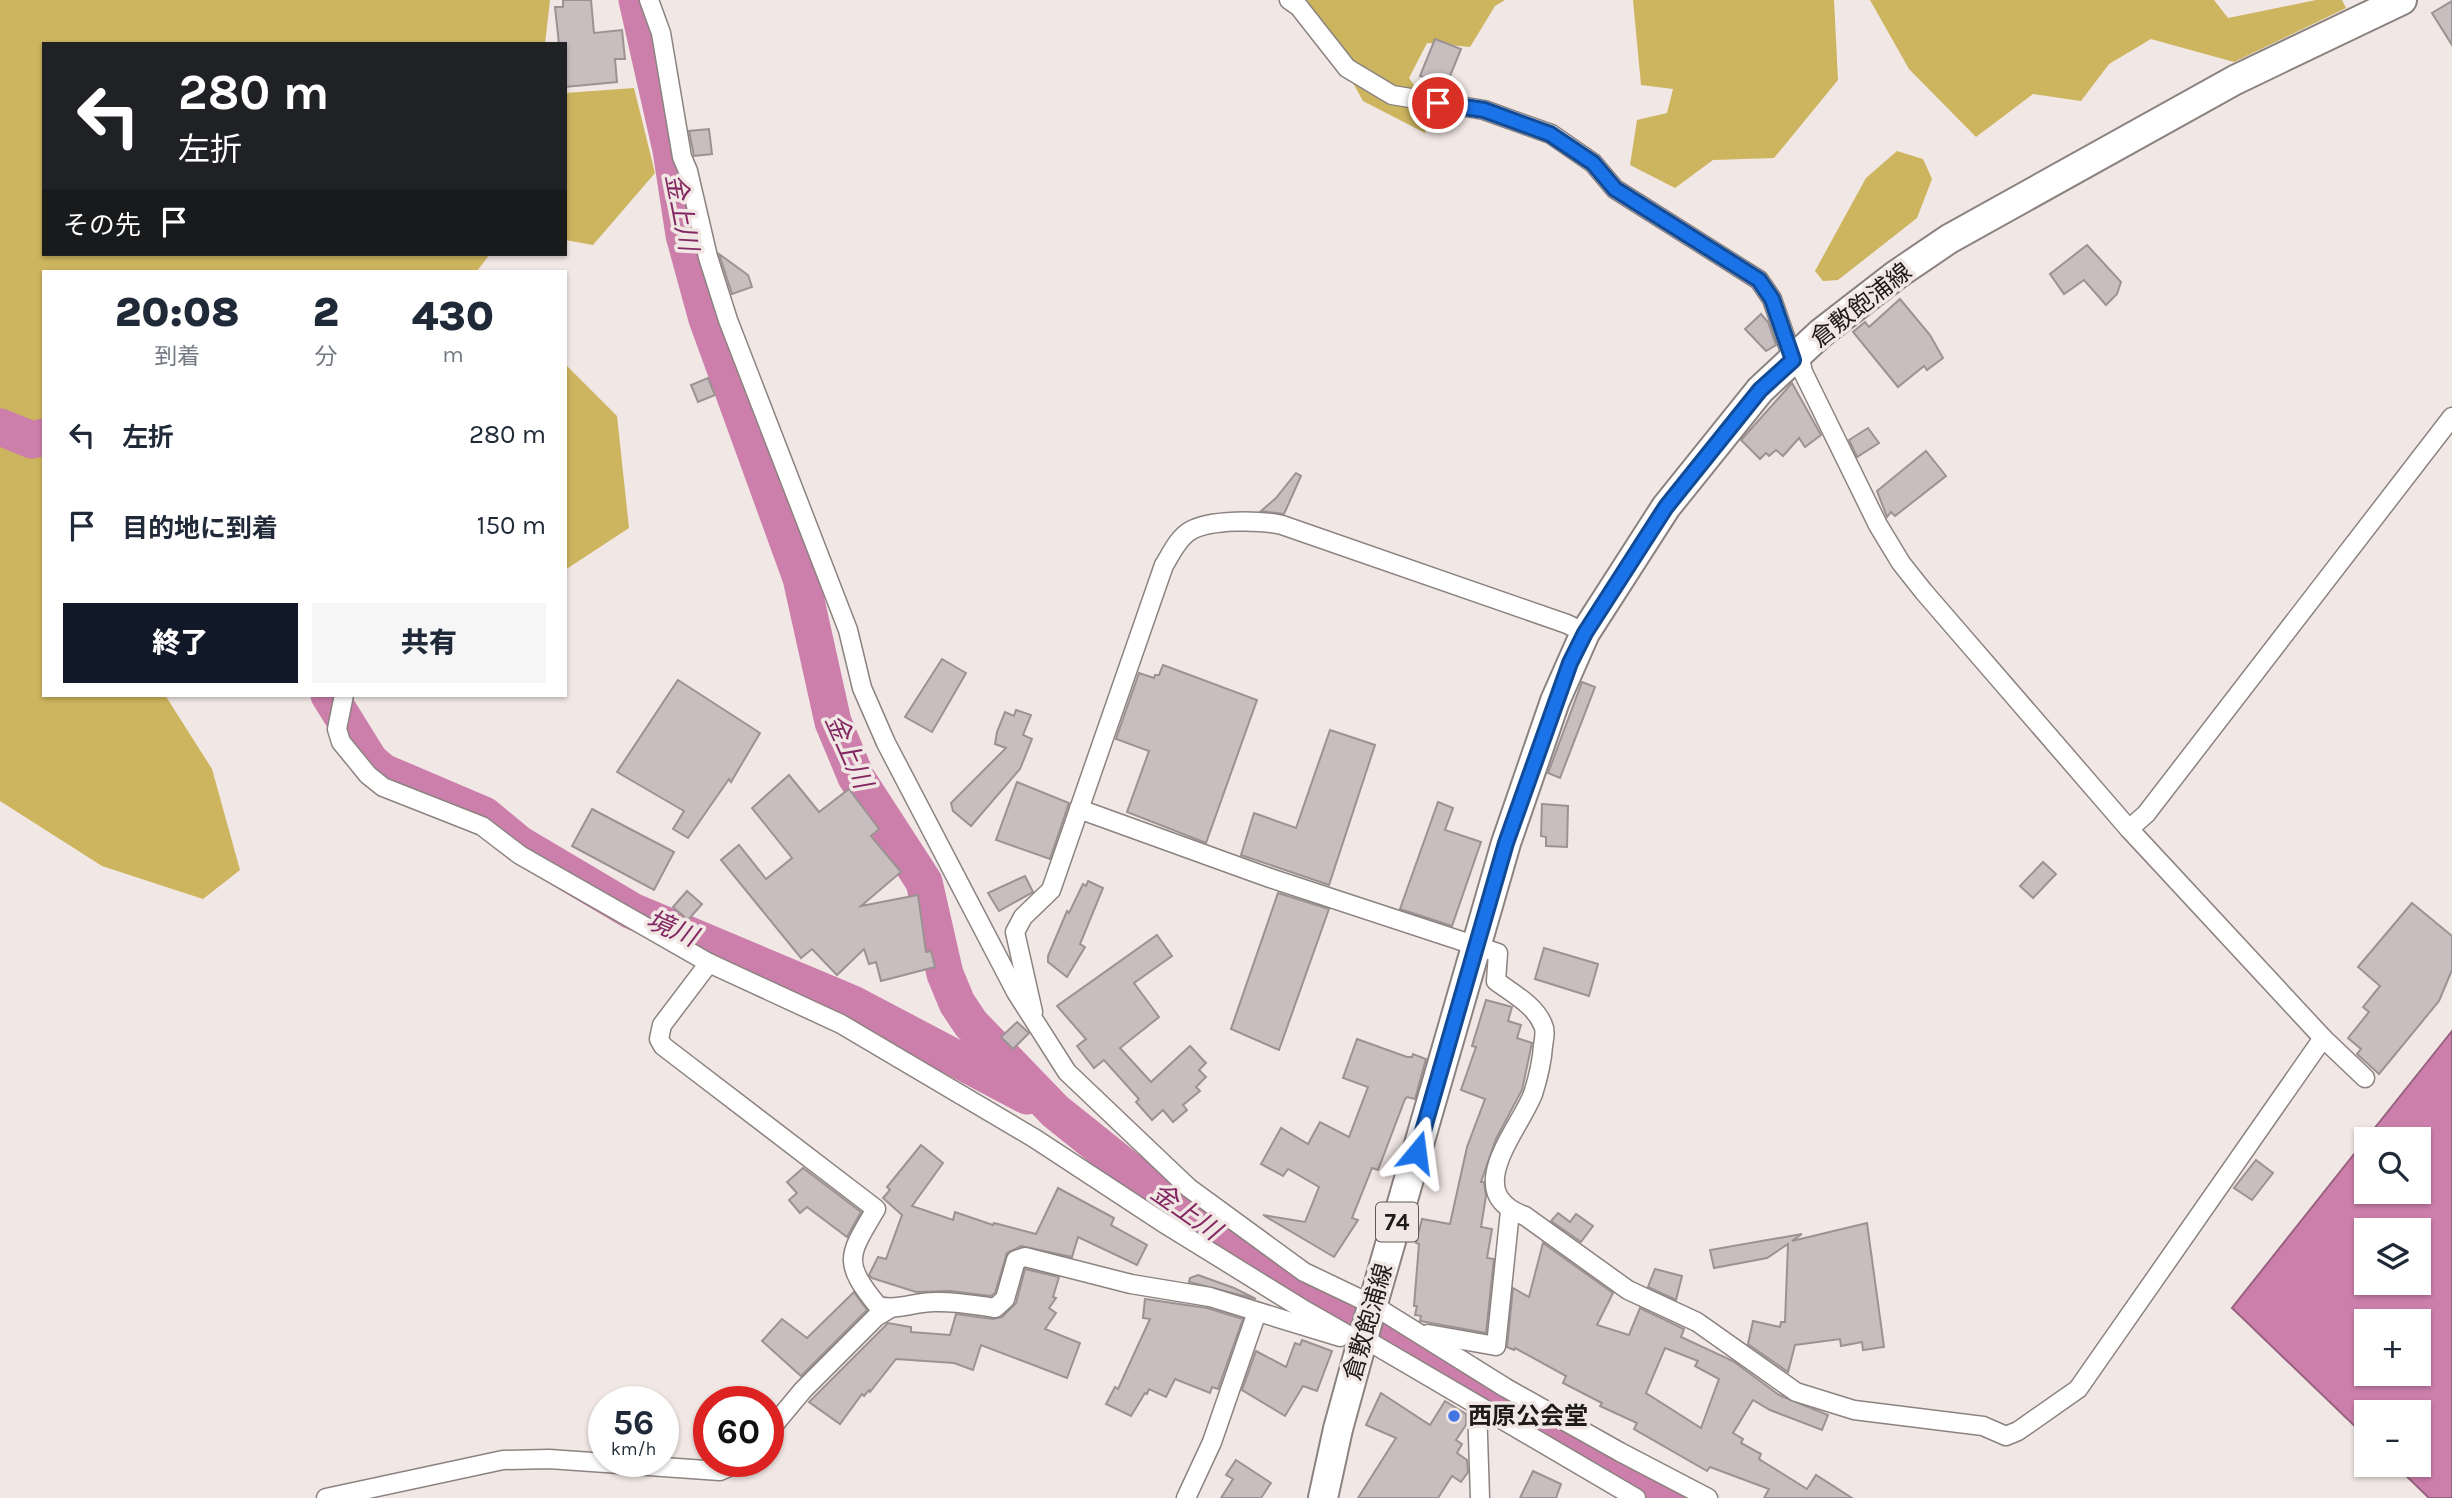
<!DOCTYPE html>
<html lang="ja">
<meta charset="utf-8">
<style>
:root{--surface:#fff;--page:#f6f6f7;--text:#1f2937;--muted:#747a83;--accent:#111827}
body{margin:0;font-family:Karla,"Noto Sans JP",sans-serif;background:var(--page);color:var(--text);height:100vh;display:flex;flex-direction:column;font-size:26px;white-space:nowrap}
*{box-sizing:border-box;margin:0}
p{font-size:23px;color:var(--muted)}
.icon{flex:none;width:38px;height:38px;fill:none;stroke:currentColor;stroke-width:2;stroke-linecap:round;stroke-linejoin:round}
.map{position:relative;flex:1;overflow:hidden}
.drawer{position:absolute;left:42px;top:270px;width:525px;height:427px;display:flex;flex-direction:column;background:var(--surface);border-radius:0px;box-shadow:0 2px 5px #0004}
.drawer>*{flex:none}
.guide{position:absolute;left:42px;top:42px;width:525px;height:214px;border-radius:0px;box-shadow:0 2px 5px #0004;background:#202124;color:#fff;overflow:hidden}
.fabs{position:absolute;left:2354px;top:1127px;display:grid;gap:14px}
.fabs a{display:grid;place-items:center;width:77px;height:77px;border-radius:0px;background:var(--surface);box-shadow:0 2px 5px #0004;font-size:35px}
.speed{position:absolute;left:588px;top:1386px;display:flex;gap:14px;font-size:35px;font-weight:700;text-align:center}
.speed>*{display:grid;place-content:center;width:91px;height:91px;border-radius:50%;background:var(--surface);box-shadow:0 2px 5px #0004;line-height:1}
.speed small{font-size:18px;font-weight:400}
.speed .limit{border:10px solid #d22;background:#fff;color:#111}
.pin{position:absolute;display:grid;place-items:center;width:60px;height:60px;color:#fff;margin:-30px;border:4px solid #fff;border-radius:50%;box-shadow:0 2px 7px #0007}
.me{position:absolute;width:77px;margin:-38px;rotate:16deg;stroke-linejoin:round;filter:drop-shadow(0 0 5px #0008)}
.turn{display:flex;align-items:center;gap:24px;height:147px;padding:0 21px;font-size:32px}
.turn .icon{width:91px;height:91px;stroke-width:2.5}
.turn b{display:block;font-size:49px;line-height:60px}
.then{display:flex;align-items:center;height:66px;padding:0 21px;background:#0003;gap:14px;font-size:26px}
.eta{display:flex;justify-content:space-evenly;align-items:center;height:119px;text-align:center}
.eta b{font-size:42px;font-weight:800;line-height:49px}
.action{display:flex;gap:14px;margin-top:auto;padding:14px 21px}
.action a{flex:1;height:80px;border-radius:0px;background:var(--accent);color:#fff;font-size:28px;font-weight:800;line-height:80px;text-align:center}
.action a+a{background:var(--page);color:var(--text)}
ul{padding:0;list-style:none}
li{display:flex;align-items:center;gap:21px;height:91px;padding:0 21px}
li div{flex:1}
li b{display:block;font-size:26px}
li em{font-style:normal}
.map>svg:first-child{display:block}
.forest{fill:#cdb45e}
.water{fill:#cc7fab;stroke:#986180;stroke-width:2;fill-rule:evenodd}
.lines{fill:none;stroke-linecap:round;stroke-linejoin:round}
.river{stroke:#cc7fab;stroke-width:37}
.building{fill:#c9bebf;stroke:#9c9293;stroke-width:2;fill-rule:evenodd}
.minor-casing{stroke:#8c8380;stroke-width:21}
.primary-casing{stroke:#8c8380;stroke-width:32}
.minor{stroke:#fff;stroke-width:18}
.primary{stroke:#fff;stroke-width:28}
.route-casing{stroke:#114b97;stroke-width:18}
.route{stroke:#1a73e8;stroke-width:12}
.poi-dot{fill:#4275e5;stroke:#f1e7e4;stroke-width:2.5}
.labels{text-anchor:middle;stroke-width:7;stroke-linejoin:round;paint-order:stroke}
.shield{fill:#f1e7e4;stroke:#5e5857;stroke-width:2}
.shield-label{font-size:23px;font-weight:bold;fill:#1f1b1a}
.street-label{font-size:24px;fill:#1f1b1a;stroke:#f1e7e4}
.poi-label{font-size:24px;font-weight:bold;fill:#1f1b1a;stroke:#f1e7e4;text-anchor:start}
.water-label{font-size:26px;font-style:italic;fill:#832862;stroke:#f1e7e4}
</style>
<div class="map">
<svg width="2452" height="1498" viewBox="0 0 2452 1498">
<rect width="100%" height="100%" fill="#f1e7e4"/>
<g class="forest">
<polygon points="0,0 550,0 545,44 44,44 44,254 490,254 477,271 44,271 44,695 165,695 212,769 240,870 203,899 102,866 0,801"/>
<polygon points="1307,0 1505,0 1495,6 1470,47 1427,43 1409,78 1432,111 1425,133 1363,101"/>
<polygon points="1633,0 1834,0 1838,80 1774,158 1713,160 1675,188 1630,165 1637,120 1667,113 1673,89 1641,85"/>
<polygon points="1870,0 2214,0 2228,18 2316,0 2342,0 2346,8 2234,62 2151,39 2109,64 2081,101 2033,94 1976,137 1909,69"/>
<polygon points="634,88 655,173 593,245 565,240 565,93"/>
<polygon points="1897,151 1923,159 1932,179 1917,218 1838,280 1823,281 1815,271 1866,178"/>
<polygon points="565,364 617,416 629,528 565,570"/>
</g>
<path class="water" d="M2452 1031V1498H2429L2395 1465H2418V1412H2366V1437L2232 1308 2366 1139V1192H2418V1139H2366ZM2366 1230H2418V1283H2366ZM2366 1321H2418V1374H2366Z"/>
<g class="lines">
<g class="river">
<polyline points="637,0 671,150 684,235 707,319 801,578 833,722 856,777 924,882 945,974 957,1003 971,1024 1055,1111 1171,1204 1306,1289 1352,1313"/>
<polyline points="0,427 32,440 44,437"/>
<polyline points="329,695 370,761 383,772 484,815 519,844 632,911 853,1004 1027,1096"/>
<path d="M1388 1331C1481 1391 1575 1448 1674 1498"/>
</g>
</g>
<g class="building">
<polygon points="563,0 591,0 594,33 622,30 625,59 615,59 617,82 565,87 565,44 559,44 555,7 563,7"/>
<polygon points="2452,1 2452,45 2432,13"/>
<polygon points="1435,39 1461,49 1446,86 1443,85 1439,91 1420,88 1426,78 1420,76"/>
<polygon points="709,129 712,154 694,156 689,131"/>
<polygon points="2087,245 2121,282 2117,294 2106,305 2084,280 2064,294 2050,274"/>
<polygon points="719,254 748,275 752,287 732,294"/>
<polygon points="1900,299 1930,335 1943,358 1927,370 1924,366 1898,387 1853,332 1865,322 1869,327"/>
<polygon points="1761,314 1768,322 1776,345 1766,351 1745,329"/>
<polygon points="708,378 715,395 698,402 691,385"/>
<polygon points="1792,383 1821,435 1805,447 1799,438 1783,456 1776,450 1769,456 1766,453 1760,459 1741,440"/>
<polygon points="1868,428 1879,443 1857,457 1849,440"/>
<polygon points="1926,451 1946,476 1895,516 1891,512 1887,517 1877,491"/>
<polygon points="1296,473 1301,476 1284,514 1261,511 1276,498"/>
<polygon points="942,659 966,673 932,732 905,717"/>
<polygon points="1163,665 1257,700 1206,843 1127,812 1149,751 1116,739 1139,673 1154,678 1155,675 1159,675"/>
<polygon points="678,680 760,733 731,782 729,779 688,838 673,829 684,811 617,772"/>
<polygon points="1582,682 1595,687 1560,778 1548,773"/>
<polygon points="1016,710 1031,715 1023,735 1032,739 1020,769 971,826 953,811 951,803 1006,748 995,744 997,732 1005,712 1014,716"/>
<polygon points="1330,730 1375,745 1329,885 1241,855 1254,813 1296,828"/>
<polygon points="789,775 819,812 849,789 879,829 871,836 901,872 861,906 918,895 926,952 931,951 935,967 881,981 876,962 869,964 864,949 837,975 812,949 801,958 721,860 739,845 766,879 792,858 752,808"/>
<polygon points="1017,782 1069,803 1050,859 996,840"/>
<polygon points="1438,802 1453,808 1445,830 1481,842 1452,926 1400,909"/>
<polygon points="1542,804 1568,806 1567,847 1546,846 1546,837 1541,836"/>
<polygon points="592,809 674,852 654,890 572,846"/>
<polygon points="2043,862 2056,874 2033,898 2020,886"/>
<polygon points="1025,876 1033,892 999,911 988,893"/>
<polygon points="1088,881 1103,888 1080,944 1085,947 1067,977 1048,962 1048,956 1067,911 1069,913 1083,884 1086,886"/>
<polygon points="687,891 702,904 688,920 673,907"/>
<polygon points="1278,893 1329,909 1279,1050 1231,1029"/>
<polygon points="2412,903 2452,936 2452,970 2439,1001 2379,1074 2357,1054 2361,1049 2348,1038 2369,1012 2363,1007 2380,986 2358,967"/>
<polygon points="1157,935 1172,956 1134,983 1159,1017 1120,1048 1151,1082 1190,1046 1206,1063 1199,1070 1206,1077 1196,1087 1200,1091 1183,1105 1187,1110 1173,1122 1163,1110 1152,1120 1136,1102 1139,1099 1104,1060 1094,1068 1077,1046 1086,1039 1057,1006"/>
<polygon points="1544,948 1598,964 1589,996 1535,979"/>
<polygon points="1486,1000 1512,1007 1508,1021 1521,1025 1517,1038 1532,1043 1522,1090 1496,1139 1481,1182 1484,1182 1486,1196 1481,1227 1492,1229 1487,1258 1494,1259 1486,1333 1420,1321 1421,1316 1415,1315 1417,1306 1414,1306 1419,1244 1416,1243 1422,1219 1450,1224 1467,1147 1485,1099 1461,1090 1476,1047 1472,1046"/>
<polygon points="1017,1022 1029,1033 1013,1049 1001,1037"/>
<polygon points="1357,1039 1407,1057 1412,1057 1413,1054 1426,1059 1415,1099 1407,1097 1405,1099 1378,1170 1372,1168 1352,1218 1358,1220 1334,1257 1263,1215 1305,1222 1319,1187 1288,1169 1283,1176 1261,1164 1281,1128 1308,1144 1320,1122 1349,1137 1368,1087 1343,1078"/>
<polygon points="921,1145 943,1163 912,1206 953,1220 955,1212 993,1225 994,1223 1036,1234 1058,1188 1114,1218 1111,1225 1147,1245 1137,1265 1078,1237 1072,1257 1021,1246 1007,1253 995,1293 991,1296 950,1291 916,1292 872,1278 869,1275 878,1257 886,1259 902,1215 883,1198 890,1190 887,1187"/>
<polygon points="2256,1160 2273,1173 2252,1200 2234,1188"/>
<polygon points="803,1168 861,1212 847,1237 807,1207 800,1213 789,1200 797,1193 787,1182"/>
<polygon points="1558,1213 1570,1222 1576,1214 1593,1226 1581,1242 1551,1221"/>
<polygon points="1867,1223 1884,1347 1863,1350 1862,1342 1841,1346 1840,1339 1795,1345 1788,1372 1748,1344 1753,1321 1780,1327 1781,1322 1785,1322 1788,1244 1767,1258 1714,1268 1710,1250 1802,1234 1792,1241"/>
<path d="M1543 1243 1613 1293 1597 1325 1629 1335 1640 1308 1684 1329 1681 1337 1733 1361 1779 1395 1828 1415 1822 1430 1770 1410 1753 1400 1733 1433 1743 1439 1741 1443 1761 1454 1759 1459 1807 1489 1816 1475 1852 1498H1764L1769 1489 1710 1467 1707 1471 1634 1429 1637 1423 1600 1406 1602 1403 1563 1383 1566 1376 1515 1348 1514 1350 1507 1347 1513 1288 1529 1297ZM1665 1348 1698 1361 1695 1366 1719 1379 1701 1428 1646 1393Z"/>
<polygon points="1025,1269 1059,1277 1053,1297 1056,1298 1049,1308 1056,1313 1045,1329 1080,1343 1067,1378 981,1345 973,1370 954,1363 896,1359 870,1392 869,1390 864,1396 862,1394 840,1424 809,1402 888,1323 911,1327 911,1332 950,1335 956,1314 993,1319 1002,1317 1016,1303"/>
<polygon points="1655,1269 1682,1276 1676,1300 1648,1287"/>
<polygon points="1198,1275 1234,1288 1256,1299 1189,1282 1190,1278"/>
<polygon points="854,1292 867,1310 801,1376 762,1341 782,1319 807,1338"/>
<polygon points="1145,1299 1207,1308 1243,1319 1218,1389 1212,1387 1210,1393 1175,1379 1166,1397 1149,1389 1147,1394 1145,1393 1131,1416 1106,1404 1115,1387 1118,1389 1150,1319 1143,1318"/>
<polygon points="1302,1340 1332,1351 1317,1391 1303,1386 1285,1416 1242,1390 1256,1351 1286,1367 1295,1343 1300,1345"/>
<polygon points="1381,1393 1430,1425 1445,1401 1466,1414 1466,1425 1456,1440 1462,1444 1457,1453 1467,1460 1468,1472 1461,1482 1452,1476 1438,1498 1358,1498 1396,1438 1366,1425"/>
<polygon points="1236,1460 1271,1483 1261,1498 1221,1498 1233,1479 1226,1475"/>
<polygon points="1533,1471 1561,1484 1556,1498 1520,1498"/>
</g>
<g class="lines">
<g class="minor-casing">
<g id="minor">
<polyline points="649,0 661,33 682,157 688,171 708,257 728,320 848,630 862,688 886,743 1016,992 1067,1072 1189,1188 1304,1272 1373,1305 1506,1388 1620,1452 1708,1498"/>
<polyline points="1289,0 1299,7 1347,68 1392,95 1484,110 1551,134 1593,163 1615,189 1759,280 1772,299 1793,360"/>
<polyline points="1799,354 1803,372 1878,525 1901,563 1924,592 2129,829 2323,1038 2365,1078"/>
<polyline points="344,695 337,729 341,742 368,775 383,787 482,826 520,855 709,963 841,1024 1034,1138 1162,1222 1301,1308 1350,1336 1363,1338 1636,1498"/>
<path d="M1079 809 1270 878 1498 953 1496 981C1512 993 1535 1005 1543 1025 1546 1031 1544 1039 1543 1046 1542 1062 1538 1078 1533 1094 1518 1132 1460 1193 1525 1216L1628 1290 1697 1322 1796 1392 1854 1410 1983 1426 2006 1436 2018 1431 2078 1389 2323 1038"/>
<polyline points="2129,829 2146,814 2452,417"/>
<path d="M709 963 662 1025 659 1039 663 1046 876 1209C849 1255 841 1261 878 1306 897 1311 914 1302 934 1302 955 1301 975 1305 995 1308L1005 1299 1016 1260 1025 1257 1131 1284 1210 1297 1340 1337"/>
<path d="M1033 1012 1015 932 1023 917 1051 890 1164 565C1171 554 1178 538 1190 531 1210 519 1260 520 1282 525L1567 624 1585 633"/>
<polyline points="1428,1334 1496,1346 1510,1211"/>
<polyline points="1477,1406 1480,1498"/>
<polyline points="768,1432 803,1390 876,1317 889,1309"/>
<polyline points="326,1498 503,1460 549,1459 720,1471 742,1461"/>
<polyline points="1186,1498 1212,1442 1257,1312"/>
</g>
</g>
<g class="primary-casing">
<polyline id="primary" points="1323,1498 1338,1429 1363,1338 1506,843 1555,701 1585,633 1666,507 1760,390 1821,333 1896,275 1949,239 2235,80 2402,0"/>
</g>
<use href="#minor" class="minor"/>
<use href="#primary" class="primary"/>
</g>
<g class="lines">
<g class="route-casing">
<polyline id="route" points="1417,1152 1506,843 1570,663 1585,633 1666,507 1760,390 1793,360 1772,299 1759,280 1615,189 1593,163 1550,134 1484,110 1438,103"/>
</g>
<use href="#route" class="route"/>
</g>
<circle class="poi-dot" cx="1454" cy="1416" r="7"/>
<g class="labels">
<rect class="shield" x="1376" y="1202.5" width="42" height="39" rx="5"/>
<g class="shield-label">
<text x="1397" y="1230">74</text>
</g>
<g class="street-label">
<text transform="translate(1861 305) rotate(-38)" y="8">倉敷飽浦線</text>
<text transform="translate(1368 1322) rotate(-74)" y="8">倉敷飽浦線</text>
</g>
<g class="poi-label">
<text x="1468" y="1424">西原公会堂</text>
</g>
<g class="water-label">
<text transform="translate(682 212) rotate(79)" y="9">金上川</text>
<text transform="translate(849 751) rotate(66)" y="9">金上川</text>
<text transform="translate(672 928) rotate(23)" y="9">境川</text>
<text transform="translate(1186 1211) rotate(35)" y="9">金上川</text>
</g>
</g>
</svg>
<div class="fabs">
<a><svg class="icon" aria-label="search" viewBox="0 0 24 24"><circle cx="10" cy="10" r="6"/><path d="M15 15l6 6"/></svg></a>
<a><svg class="icon" aria-label="layers" viewBox="0 0 24 24"><path d="M12 4l9 5-9 5-9-5zM3 14l9 5 9-5"/></svg></a>
<a>+</a>
<a>−</a>
</div>
<div class="speed"><div>56<small>km/h</small></div><div class="limit">60</div></div>
<div class="pin" style="left:1438px;top:103px;background:#d93025"><svg class="icon" aria-label="arrive" viewBox="0 0 24 24"><path d="M6 21V4h12l-3 4 3 4H6"/></svg></div>
<svg class="me" style="left:1417px;top:1152px" viewBox="-20 -20 40 40"><path d="M0-17L14 15 0 8-14 15z" fill="#1a73e8" stroke="#fff" stroke-width="4"/></svg>
<div class="guide">
<div class="turn"><svg class="icon" aria-label="left" viewBox="0 0 24 24"><path d="M17 20v-9H6M10 6l-5 5 5 5"/></svg><div><b>280 m</b>左折</div></div>
<div class="then">その先<svg class="icon" aria-label="arrive" viewBox="0 0 24 24"><path d="M6 21V4h12l-3 4 3 4H6"/></svg></div>
</div>
<section class="drawer">
<div class="eta">
<div><b>20:08</b><p>到着</p></div>
<div><b>2</b><p>分</p></div>
<div><b>430</b><p>m</p></div>
</div>
<ul>
<li><svg class="icon" aria-label="left" viewBox="0 0 24 24"><path d="M17 20v-9H6M10 6l-5 5 5 5"/></svg><div><b>左折</b></div><em>280 m</em></li>
<li><svg class="icon" aria-label="arrive" viewBox="0 0 24 24"><path d="M6 21V4h12l-3 4 3 4H6"/></svg><div><b>目的地に到着</b></div><em>150 m</em></li>
</ul>
<div class="action"><a>終了</a><a>共有</a></div>
</section>
</div>
